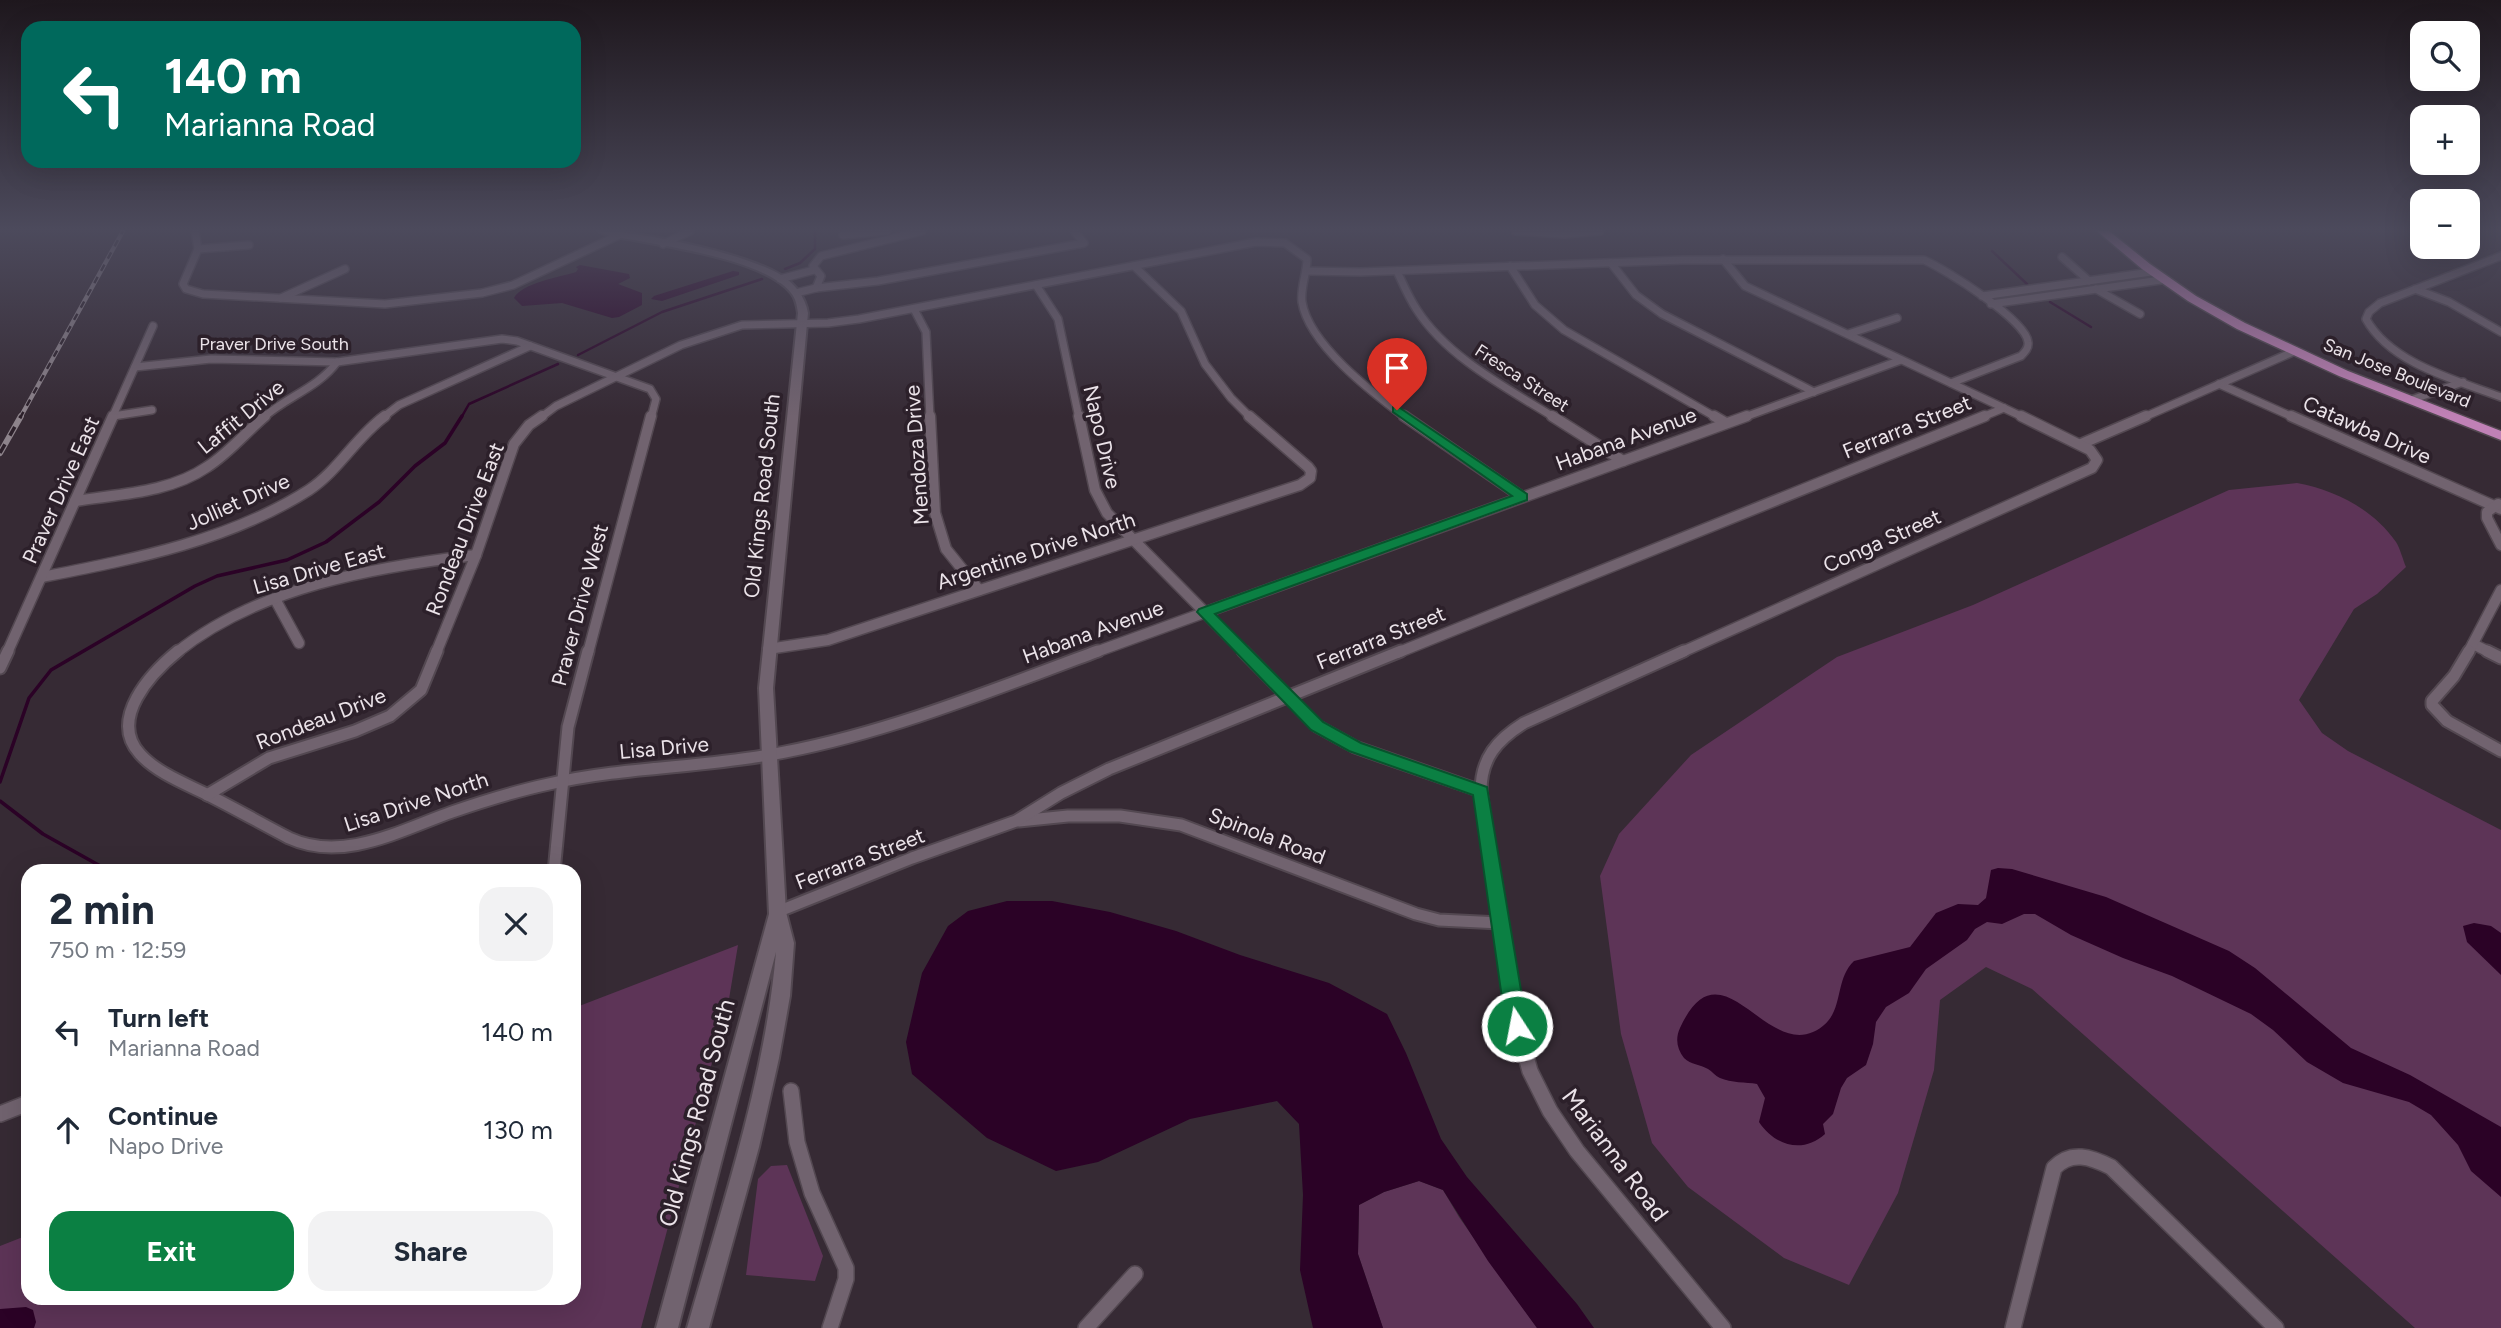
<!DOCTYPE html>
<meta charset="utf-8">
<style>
:root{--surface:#fff;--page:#f2f2f3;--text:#1f2937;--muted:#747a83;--accent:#0b8043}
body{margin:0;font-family:Figtree,sans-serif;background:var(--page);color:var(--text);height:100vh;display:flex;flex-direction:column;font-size:26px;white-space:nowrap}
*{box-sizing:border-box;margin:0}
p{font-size:23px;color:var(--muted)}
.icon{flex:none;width:38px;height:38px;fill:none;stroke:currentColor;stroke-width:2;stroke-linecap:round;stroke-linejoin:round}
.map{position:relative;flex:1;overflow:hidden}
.panel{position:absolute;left:21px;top:864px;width:560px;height:441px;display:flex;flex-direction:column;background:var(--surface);border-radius:21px;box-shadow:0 7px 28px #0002}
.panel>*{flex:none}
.banner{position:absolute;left:21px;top:21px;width:560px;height:147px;border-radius:21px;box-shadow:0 7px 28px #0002;background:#00695c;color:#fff;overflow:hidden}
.buttons{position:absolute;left:2410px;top:21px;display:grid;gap:14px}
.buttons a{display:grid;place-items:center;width:70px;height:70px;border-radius:14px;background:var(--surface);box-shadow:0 7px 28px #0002;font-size:35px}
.pin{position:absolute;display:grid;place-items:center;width:60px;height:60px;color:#fff;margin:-72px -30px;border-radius:50% 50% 50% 0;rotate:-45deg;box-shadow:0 0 7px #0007}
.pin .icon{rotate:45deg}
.me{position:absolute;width:77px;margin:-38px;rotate:349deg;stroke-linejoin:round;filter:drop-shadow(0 0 5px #0008)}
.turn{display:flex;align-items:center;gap:24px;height:147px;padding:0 28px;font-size:32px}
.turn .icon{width:91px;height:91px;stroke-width:2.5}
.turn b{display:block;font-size:49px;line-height:60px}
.round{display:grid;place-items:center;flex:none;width:74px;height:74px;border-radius:21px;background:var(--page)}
.head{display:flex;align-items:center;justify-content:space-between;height:119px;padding:0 28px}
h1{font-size:42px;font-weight:700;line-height:52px}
.cta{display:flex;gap:14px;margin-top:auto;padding:14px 28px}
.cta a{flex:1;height:80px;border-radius:21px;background:var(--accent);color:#fff;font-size:28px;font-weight:700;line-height:80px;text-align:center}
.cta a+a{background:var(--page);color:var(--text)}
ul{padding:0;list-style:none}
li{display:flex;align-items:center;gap:21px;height:98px;padding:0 28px}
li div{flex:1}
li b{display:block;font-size:26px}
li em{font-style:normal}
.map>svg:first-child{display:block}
.green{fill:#5d3457}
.water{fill:#2b0226}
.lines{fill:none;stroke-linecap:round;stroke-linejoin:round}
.stream-far1{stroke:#2b0226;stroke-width:2.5}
.stream{stroke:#2b0226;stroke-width:3.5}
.minor-far3-casing{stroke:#534851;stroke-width:10}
.minor-far2-casing{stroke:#534851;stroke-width:13}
.minor-far1-casing{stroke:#534851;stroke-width:15}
.minor-casing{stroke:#534851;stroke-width:18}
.tertiary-casing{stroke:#534851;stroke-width:4}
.primary-casing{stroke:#534851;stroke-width:3}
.minor-far3{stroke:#71636f;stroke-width:7}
.minor-far2{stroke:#71636f;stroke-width:10}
.minor-far1{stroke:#71636f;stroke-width:11}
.minor{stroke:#71636f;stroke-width:15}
.tertiary{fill:#71636f;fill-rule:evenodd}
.primary{fill:#c081b6;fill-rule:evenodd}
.rail-far1-casing{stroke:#8d838b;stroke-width:4.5}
.rail-casing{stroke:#8d838b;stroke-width:6}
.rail-far1{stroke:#2c202a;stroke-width:2.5;stroke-dasharray:7;stroke-linecap:butt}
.rail{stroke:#2c202a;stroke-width:3.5;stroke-dasharray:10;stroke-linecap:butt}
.route{fill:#0b8043;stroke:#07532c;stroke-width:2}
.labels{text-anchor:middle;stroke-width:7;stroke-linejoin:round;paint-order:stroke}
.far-street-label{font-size:18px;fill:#ebe3e9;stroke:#2c202a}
.street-label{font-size:21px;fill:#ebe3e9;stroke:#2c202a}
.near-street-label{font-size:24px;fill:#ebe3e9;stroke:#2c202a}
</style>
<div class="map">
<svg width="2501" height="1328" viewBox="0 0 2501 1328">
<rect width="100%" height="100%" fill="#362a34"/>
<g class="green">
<path d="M2297 483C2335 490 2373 509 2396 542 2400 548 2403 560 2406 567L2377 594 2354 609 2299 700 2322 733 2348 751 2501 830V1328H2415L2032 989 1986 967 1940 1000 1934 1070 1898 1193 1849 1285 1784 1258 1688 1187 1652 1143 1621 1034 1600 876 1619 834 1691 755 1837 657 1973 605 2229 490Z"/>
<polygon points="738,945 729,999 641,1328 0,1328 0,1246 28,1235 28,1298 574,1298 574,1008"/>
<polygon points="787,1165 823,1256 815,1281 746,1275 758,1179 771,1166"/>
<polygon points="1419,1181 1443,1190 1459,1217 1537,1328 1383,1328 1358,1254 1359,1205 1384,1192"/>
</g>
<g class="water">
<path d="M580 265 629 274 630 278 618 284 642 293V305L619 317 612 318 562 303 522 306 514 298C522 283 560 277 576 272L578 269 576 267Z"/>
<polygon points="733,271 739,272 739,275 662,301 651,299 654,296"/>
<path d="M1998 868 2012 869 2106 897 2229 951 2255 968 2351 1048 2410 1075 2501 1127V1197L2471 1171 2458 1145 2431 1115 2409 1102 2343 1083 2307 1062 2273 1030 2251 1014 2172 976 2123 958 2071 935 2035 914H2024L2002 924 1987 922 1975 929 1967 940 1926 969 1909 993 1886 1007 1876 1022 1873 1044 1866 1065 1847 1078 1841 1088 1833 1114 1823 1124 1825 1134C1803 1154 1775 1146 1759 1122L1765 1098 1757 1084C1746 1082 1731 1083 1720 1078 1715 1076 1712 1071 1708 1069 1700 1064 1691 1065 1684 1058 1677 1049 1675 1039 1680 1028 1720 941 1763 1054 1813 1032 1847 1017 1832 982 1854 961L1910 947 1936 913 1958 904 1978 905 1986 898 1991 870Z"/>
<polygon points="1007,901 1052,901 1110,912 1176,931 1240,955 1329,983 1387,1014 1406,1053 1441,1139 1467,1177 1577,1304 1594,1328 1537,1328 1488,1261 1443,1190 1419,1181 1384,1192 1359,1205 1358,1254 1383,1328 1313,1328 1300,1270 1303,1195 1299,1124 1277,1101 1190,1119 1098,1162 1056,1171 987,1138 912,1074 906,1042 922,973 948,926 968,911"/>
<polygon points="2474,923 2491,926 2501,933 2501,975 2467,942 2463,926"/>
<polygon points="26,1307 33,1310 36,1322 34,1328 0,1328 0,1309"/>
</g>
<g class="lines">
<g class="stream-far1">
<polyline points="1992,251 2027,284"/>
<polyline points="785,269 800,263 815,249 815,231"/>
<polyline points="2050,302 2091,327"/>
<polyline points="578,355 662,312 762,279"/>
<polyline points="461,418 469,404 558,364"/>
</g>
<g class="stream">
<polyline points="0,782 29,698 51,670 195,586 217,576 287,560 326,542 379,502 415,466 445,443 462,416"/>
<polyline points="0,801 43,834 111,872"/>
</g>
<g class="minor-far3-casing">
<g id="minor-far3">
<polyline points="195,231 198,249 183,284 186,289 203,294 385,304 482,293 513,285 619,235"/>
<polyline points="922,231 821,256 813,266 821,276 816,288 878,281 1084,243 1074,231"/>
<polyline points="1515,231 1564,234 1600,231"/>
<polyline points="843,235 887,231"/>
<polyline points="663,244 690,231"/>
<polyline points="198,249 249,245"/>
<path d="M2501 256 2380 303 2369 312 2366 319C2391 364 2456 380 2501 397"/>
<polyline points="2062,257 2089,281"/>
<polyline points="1723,259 1745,286 2025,418"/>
<polyline points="1611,263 1636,295 1662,314 1814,392"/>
<polyline points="1134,266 1181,311 1205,364 1231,398 1251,418"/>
<polyline points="1510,266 1535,305 1564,330 1717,418"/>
<path d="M1306 271 1361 272 1683 260H1924C1945 269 2026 320 2028 342 2029 348 2025 352 2021 356L1951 383"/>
<path d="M1397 271C1403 284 1409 298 1417 310 1448 358 1507 388 1555 418"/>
<polyline points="780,279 814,270"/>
<polyline points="1036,285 1058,319 1079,418"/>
<polyline points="2096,289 2140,314"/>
<polyline points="2415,289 2449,302 2501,332"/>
<polyline points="796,293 816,288"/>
<polyline points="1982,296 2151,272"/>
<polyline points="281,298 345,269"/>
<polyline points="1991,304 2161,280"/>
<polyline points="914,309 926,332 930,418"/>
<polyline points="1848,334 1897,318"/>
<polyline points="135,367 211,359 337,362 502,339 517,341 650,389 656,399 651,418"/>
<polyline points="2219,384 2295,418"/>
<polyline points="2411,400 2463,382"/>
<polyline points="113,416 152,410"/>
<polyline points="112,418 153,326"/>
<path d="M263 418C286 397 318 388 337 362"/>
<polyline points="382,418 399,405 530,346"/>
<path d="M540 418 556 406 681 345 742 325 828 323 859 319 1256 242 1285 243 1307 259C1307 273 1300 288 1302 302 1309 345 1373 393 1406 418"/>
<polyline points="1742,418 1901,360"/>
<polyline points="1980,418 2004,408"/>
<polyline points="2142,418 2295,351"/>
</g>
</g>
<g class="minor-far2-casing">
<g id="minor-far2">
<polyline points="930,416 935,513 946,549 979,590"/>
<polyline points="1079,416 1095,490 1107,513 1245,653"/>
<polyline points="1404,416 1522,497"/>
<polyline points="1552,416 1623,461"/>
<polyline points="1714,416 1726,423"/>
<polyline points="2291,416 2501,509"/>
<polyline points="2081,444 2146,416"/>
<path d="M75 501C119 494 169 493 207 467 229 453 245 433 265 416"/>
<polyline points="2498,504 2487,512 2487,518 2501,545"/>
<path d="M42 577C134 559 229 541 309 490 339 470 356 437 385 416"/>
<polyline points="275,599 299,643"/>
<polyline points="2473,644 2491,653"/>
<polyline points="768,649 828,640 1300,485 1310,478 1311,471 1308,467 1249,416"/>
<polyline points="7,653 113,416"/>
<path d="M176 653C258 587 374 567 476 555"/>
<polyline points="436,653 476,555 514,444 529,425 542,416"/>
<polyline points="588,653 651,416"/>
<polyline points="1093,653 1747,416"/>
<polyline points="1397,653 1985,416"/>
<polyline points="1680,653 2092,468 2097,460 2090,450 2021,416"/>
<polyline points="2468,653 2501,590"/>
</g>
</g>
<g class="minor-far1-casing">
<g id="minor-far1">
<path d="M178 651C151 673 108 719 140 754 157 773 186 784 208 795 236 809 262 824 289 838 343 863 401 830 452 812 484 801 516 791 549 784 627 766 707 768 785 752 893 731 995 689 1098 651"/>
<polyline points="1243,651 1317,726 1355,747 1481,791"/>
<polyline points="2469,651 2454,676 2432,701 2432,705 2447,721 2501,751"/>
<polyline points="2487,651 2501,658"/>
<polyline points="0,668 8,651"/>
<polyline points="207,795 269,758 355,731 390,716 421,690 437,651"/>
<polyline points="1019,821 1068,816 1120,816 1181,825 1416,914 1439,920 1500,923"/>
<polyline points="554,872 568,727 588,651"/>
<polyline points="777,912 912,858 1016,821 1061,793 1109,769 1401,651"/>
<path d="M1504 951 1481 791C1481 758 1497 740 1524 723L1684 651"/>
</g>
</g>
<g class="minor-casing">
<g id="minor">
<polyline points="1504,949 1512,1005 1530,1071 1550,1111 1577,1151 1723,1328"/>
<polyline points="791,1091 797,1142 812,1193 846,1268 846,1279 830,1328"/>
<polyline points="0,1114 28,1103"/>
<polyline points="1086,1328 1135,1274"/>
<path d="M2013 1328 2054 1168C2071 1150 2091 1157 2111 1167L2276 1328"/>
</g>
</g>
<g class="tertiary-casing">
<path id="tertiary" d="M598 231C641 231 744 253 781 275 795 284 805 296 808 313L773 688 786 912 794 943 790 996 779 1058 759 1147 709 1328H687C722 1205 765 1080 776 952L678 1328H656L769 914 759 688 798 313C797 306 796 299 791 293 767 262 677 248 639 241 626 238 609 238 598 231Z"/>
</g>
<g class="primary-casing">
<polygon id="primary" points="2097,231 2109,231 2150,264 2196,296 2245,323 2348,371 2501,431 2501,440 2339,376 2237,329 2188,301 2142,269"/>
</g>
<use href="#minor-far3" class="minor-far3"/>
<use href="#minor-far2" class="minor-far2"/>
<use href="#minor-far1" class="minor-far1"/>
<use href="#minor" class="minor"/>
<use href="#tertiary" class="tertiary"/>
<use href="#primary" class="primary"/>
<g class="rail-far1-casing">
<polyline id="rail-far1" points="20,418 123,231"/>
</g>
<g class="rail-casing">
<polyline id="rail" points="0,453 21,416"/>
</g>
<use href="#rail-far1" class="rail-far1"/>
<use href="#rail" class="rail"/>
</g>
<linearGradient id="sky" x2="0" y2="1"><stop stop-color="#1e171d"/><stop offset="0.55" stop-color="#4c4a5c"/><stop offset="1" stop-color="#4c4a5c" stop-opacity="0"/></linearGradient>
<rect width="2501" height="417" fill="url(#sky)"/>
<polygon class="route" points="1397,406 1527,494 1527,500 1215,614 1323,722 1361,743 1487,787 1527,1026 1524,1032 1517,1035 1509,1032 1506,1026 1473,795 1349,751 1311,730 1197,612 1199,609 1512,496 1393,412 1393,407"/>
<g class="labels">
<g class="far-street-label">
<text x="274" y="350">Praver Drive South</text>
<text transform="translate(2397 373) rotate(22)" y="6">San Jose Boulevard</text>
<text transform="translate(1522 378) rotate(33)" y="6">Fresca Street</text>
</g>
<g class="street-label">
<text transform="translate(241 417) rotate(-39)" y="7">Laffit Drive</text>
<text transform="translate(1907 427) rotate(-22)" y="7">Ferrarra Street</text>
<text transform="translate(2367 430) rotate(24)" y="7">Catawba Drive</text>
<text transform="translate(1102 437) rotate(77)" y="7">Napo Drive</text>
<text transform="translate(1626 439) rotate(-20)" y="7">Habana Avenue</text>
<text transform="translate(917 455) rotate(-94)" y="7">Mendoza Drive</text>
<text transform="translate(61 490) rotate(-66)" y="7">Praver Drive East</text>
<text transform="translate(762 496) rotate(-84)" y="7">Old Kings Road South</text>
<text transform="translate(238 502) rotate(-24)" y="7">Jolliet Drive</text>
<text transform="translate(465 529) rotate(-69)" y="7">Rondeau Drive East</text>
<text transform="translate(1882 541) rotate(-24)" y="7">Conga Street</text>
<text transform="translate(1036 551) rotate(-18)" y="7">Argentine Drive North</text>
<text transform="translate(319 569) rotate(-16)" y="7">Lisa Drive East</text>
<text transform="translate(580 605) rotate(-75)" y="7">Praver Drive West</text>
<text transform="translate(1093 632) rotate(-20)" y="7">Habana Avenue</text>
<text transform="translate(1381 638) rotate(-22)" y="7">Ferrarra Street</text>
<text transform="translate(321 719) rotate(-21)" y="7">Rondeau Drive</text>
<text transform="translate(664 748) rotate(-5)" y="7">Lisa Drive</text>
<text transform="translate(416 802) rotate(-18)" y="7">Lisa Drive North</text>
<text transform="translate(1267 836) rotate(21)" y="7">Spinola Road</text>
<text transform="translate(860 859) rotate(-21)" y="7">Ferrarra Street</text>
</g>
<g class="near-street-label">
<text transform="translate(697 1113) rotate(-75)" y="8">Old Kings Road South</text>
<text transform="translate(1615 1155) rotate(53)" y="8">Marianna Road</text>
</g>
</g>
</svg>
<div class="buttons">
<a><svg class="icon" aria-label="search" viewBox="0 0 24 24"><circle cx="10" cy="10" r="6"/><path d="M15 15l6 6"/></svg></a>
<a>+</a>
<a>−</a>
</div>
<div class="pin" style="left:1397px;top:410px;background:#d93025"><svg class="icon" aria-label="arrive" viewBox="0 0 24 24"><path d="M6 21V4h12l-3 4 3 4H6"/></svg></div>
<svg class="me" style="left:1517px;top:1026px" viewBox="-20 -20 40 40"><circle r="17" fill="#0b8043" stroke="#fff" stroke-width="3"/><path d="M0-11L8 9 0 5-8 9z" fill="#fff"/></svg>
<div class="banner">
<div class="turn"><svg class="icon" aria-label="left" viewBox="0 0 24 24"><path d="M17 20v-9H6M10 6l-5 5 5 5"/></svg><div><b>140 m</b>Marianna Road</div></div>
</div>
<section class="panel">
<div class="head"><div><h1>2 min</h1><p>750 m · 12:59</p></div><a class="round"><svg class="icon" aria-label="close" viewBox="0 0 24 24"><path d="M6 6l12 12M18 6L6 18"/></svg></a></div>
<ul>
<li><svg class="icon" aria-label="left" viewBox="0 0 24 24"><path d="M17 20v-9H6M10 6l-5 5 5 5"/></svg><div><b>Turn left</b><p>Marianna Road</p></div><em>140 m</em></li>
<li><svg class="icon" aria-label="ahead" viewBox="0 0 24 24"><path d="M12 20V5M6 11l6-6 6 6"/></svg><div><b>Continue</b><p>Napo Drive</p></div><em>130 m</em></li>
</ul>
<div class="cta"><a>Exit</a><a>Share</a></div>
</section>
</div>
